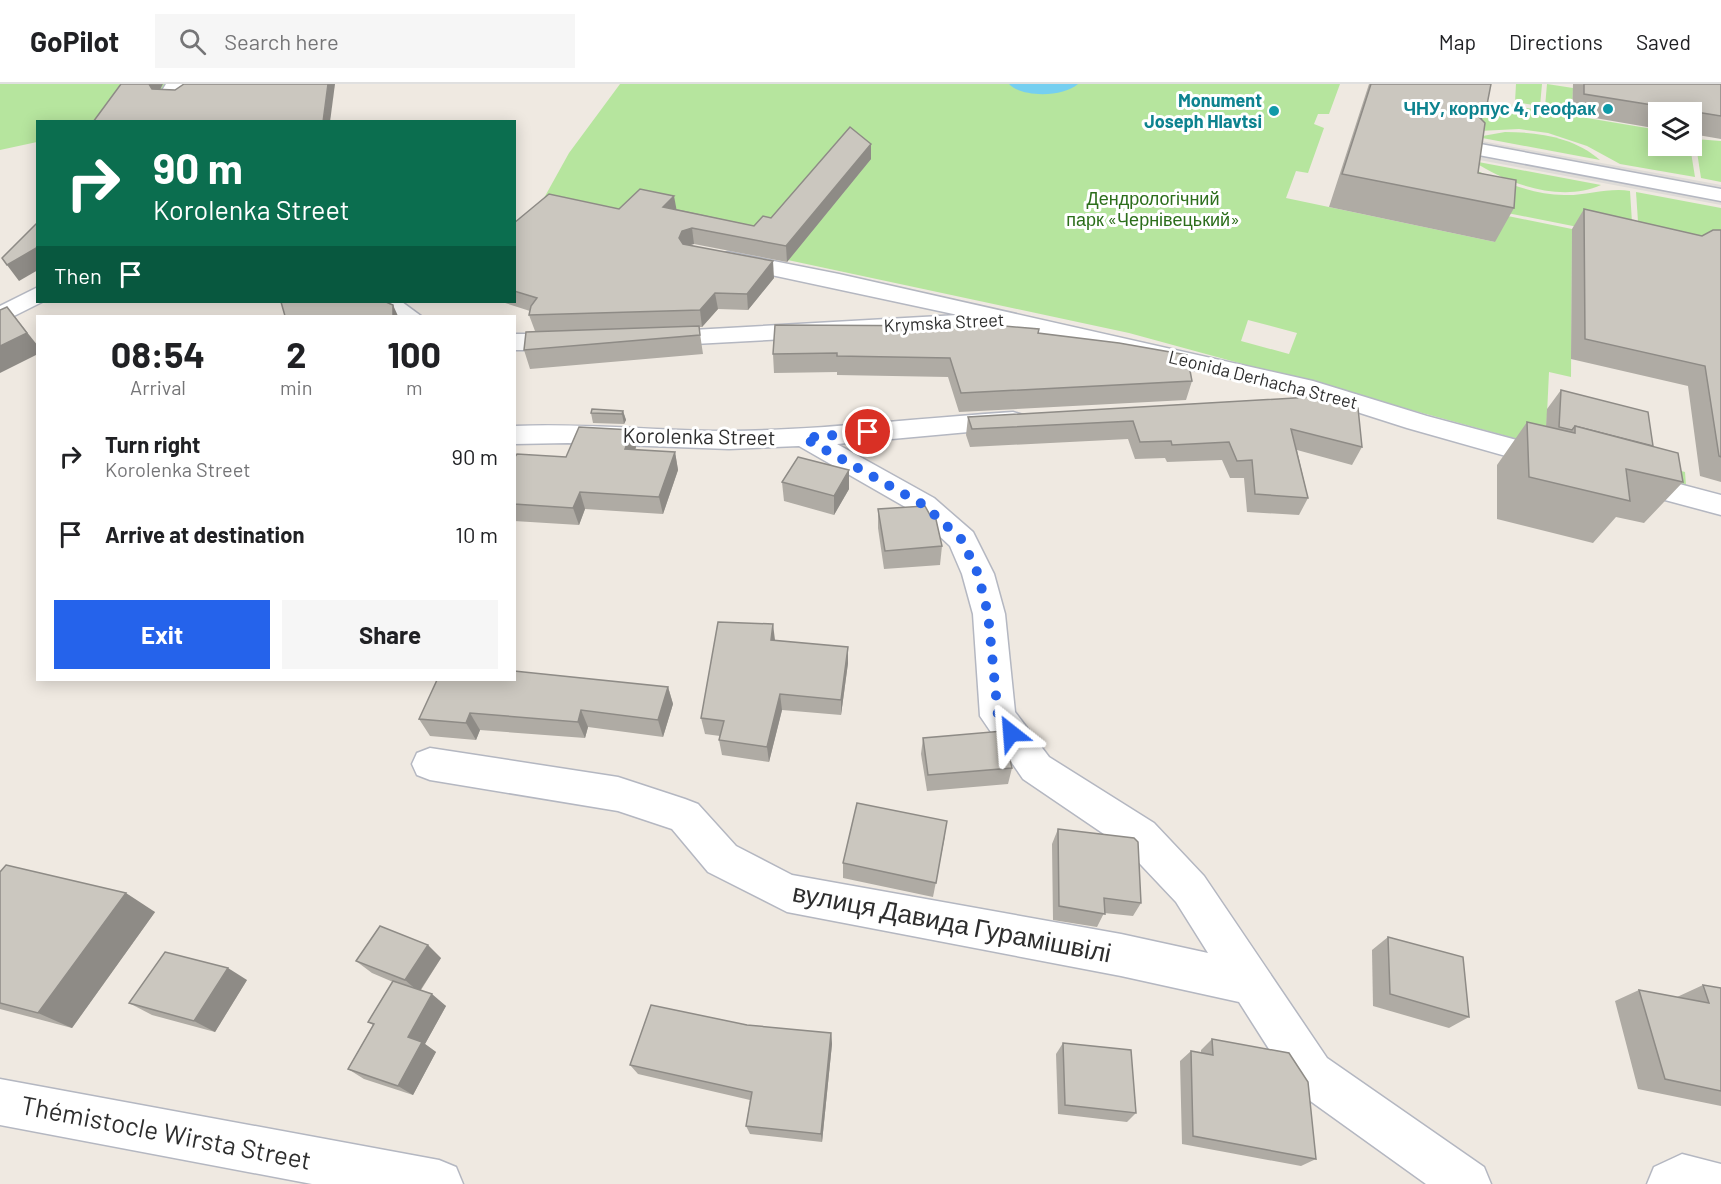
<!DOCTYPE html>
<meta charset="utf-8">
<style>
:root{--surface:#fff;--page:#f6f6f6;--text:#202124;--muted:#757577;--line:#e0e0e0;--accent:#2563eb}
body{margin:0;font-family:Barlow,sans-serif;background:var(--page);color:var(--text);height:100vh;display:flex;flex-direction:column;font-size:22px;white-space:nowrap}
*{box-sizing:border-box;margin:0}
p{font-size:20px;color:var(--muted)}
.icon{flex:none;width:33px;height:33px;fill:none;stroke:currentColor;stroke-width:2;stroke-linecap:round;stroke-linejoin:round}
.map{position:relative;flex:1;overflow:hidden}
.panel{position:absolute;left:36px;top:231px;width:480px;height:366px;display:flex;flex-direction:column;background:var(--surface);border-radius:0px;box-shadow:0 3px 15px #0003}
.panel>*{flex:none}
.hud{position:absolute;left:36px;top:36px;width:480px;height:183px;border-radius:0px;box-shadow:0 3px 15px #0003;background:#0b6e4f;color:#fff;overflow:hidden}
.controls{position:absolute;left:1648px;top:18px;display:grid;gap:12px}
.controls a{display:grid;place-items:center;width:54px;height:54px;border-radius:0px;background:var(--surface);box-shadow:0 3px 15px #0003;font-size:30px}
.pin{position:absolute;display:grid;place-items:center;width:51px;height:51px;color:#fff;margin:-26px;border:3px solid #fff;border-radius:50%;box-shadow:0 2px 6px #0007}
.me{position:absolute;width:66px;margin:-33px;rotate:332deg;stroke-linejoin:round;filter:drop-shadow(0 0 4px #0008)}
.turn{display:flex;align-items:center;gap:21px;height:126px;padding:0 18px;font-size:27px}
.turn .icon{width:78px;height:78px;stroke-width:2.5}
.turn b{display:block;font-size:42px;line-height:51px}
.then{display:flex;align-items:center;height:57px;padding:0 18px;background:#0003;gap:12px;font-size:22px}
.eta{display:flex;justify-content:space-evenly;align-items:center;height:102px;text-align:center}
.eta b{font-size:36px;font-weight:700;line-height:42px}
.action{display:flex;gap:12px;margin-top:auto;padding:12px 18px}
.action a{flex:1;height:69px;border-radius:0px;background:var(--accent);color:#fff;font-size:24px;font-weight:700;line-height:69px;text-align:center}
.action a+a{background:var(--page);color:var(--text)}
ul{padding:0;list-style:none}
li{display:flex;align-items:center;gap:18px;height:78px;padding:0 18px}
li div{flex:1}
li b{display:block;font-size:22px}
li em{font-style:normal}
header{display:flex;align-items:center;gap:36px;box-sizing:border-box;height:84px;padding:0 30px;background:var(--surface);border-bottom:2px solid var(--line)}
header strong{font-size:28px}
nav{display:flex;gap:33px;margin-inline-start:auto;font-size:21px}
.search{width:420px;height:54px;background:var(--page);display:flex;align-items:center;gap:15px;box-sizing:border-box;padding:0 21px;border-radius:0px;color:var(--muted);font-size:22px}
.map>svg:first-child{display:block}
.green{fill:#b6e59e;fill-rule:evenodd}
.plaza{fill:#dfdcd8}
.water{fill:#75cff0}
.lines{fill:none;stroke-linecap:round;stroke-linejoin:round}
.minor-casing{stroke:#b4b7c1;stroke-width:3}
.minor{fill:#fff;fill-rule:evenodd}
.wall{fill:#afaba4}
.shaded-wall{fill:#8e8b86}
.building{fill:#cbc7bf;stroke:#8e8b86;stroke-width:1.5}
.route{stroke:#2563eb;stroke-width:10;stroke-dasharray:0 18}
.culture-dot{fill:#0f9aa8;stroke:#fff;stroke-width:2}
.labels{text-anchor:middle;stroke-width:6;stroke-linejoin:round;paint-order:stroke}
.far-culture-label{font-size:18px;font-weight:bold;fill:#0d838f;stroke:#fff;text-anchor:end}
.far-park-label{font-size:18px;fill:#2c6e1b;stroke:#fff}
.far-street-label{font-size:18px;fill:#2e2e2e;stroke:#fff}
.street-label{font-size:21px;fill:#2e2e2e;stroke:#fff}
.near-street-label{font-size:26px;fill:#2e2e2e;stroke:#fff}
</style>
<header>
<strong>GoPilot</strong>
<div class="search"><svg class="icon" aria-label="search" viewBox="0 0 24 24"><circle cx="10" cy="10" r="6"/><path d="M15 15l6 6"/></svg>Search here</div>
<nav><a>Map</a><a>Directions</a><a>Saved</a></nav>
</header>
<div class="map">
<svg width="1721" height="1100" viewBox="0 0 1721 1100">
<rect width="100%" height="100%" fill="#efe9e1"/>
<g class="green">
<polygon points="0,0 169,0 159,14 119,37 38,38 37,58 0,66"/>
<path d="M620 0H1340L1329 30H1318L1314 40 1324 44 1308 89 1296 87 1286 114 1495 158 1498 130 1572 145 1571 293 1549 288 1546 351 1685 388 1686 401 1129 249 539 123 569 69ZM1248 236 1297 249 1289 270 1241 257Z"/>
<polygon points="1516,0 1542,0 1540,22 1515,18"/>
<polygon points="1547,0 1573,4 1572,27 1545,23"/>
<polygon points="1448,11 1659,46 1659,62 1690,62 1695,93 1620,80 1587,62 1548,49 1519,45 1479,47"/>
<path d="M1505 48C1538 48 1574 53 1600 76L1477 53Z"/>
<polygon points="1695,55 1721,57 1721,98 1701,94"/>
<path d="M1473 77 1601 101C1561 119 1507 100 1473 77Z"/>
<path d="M1473 85C1501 97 1533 111 1564 111 1585 112 1610 103 1630 107L1633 154 1427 113Z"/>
<polygon points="1636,108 1721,124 1721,167 1640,167"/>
</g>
<polygon class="plaza" points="1476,56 1721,101 1721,121 1474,75"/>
<path class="water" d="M1009 0H1078C1064 13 1022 14 1009 0Z"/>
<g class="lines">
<g class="minor-casing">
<g id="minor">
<polygon points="166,0 184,0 180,7 188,8 191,12 182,17 161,17 158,13"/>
<polygon points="1475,59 1721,105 1721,117 1468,69 1465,65 1468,61"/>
<polygon points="728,168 839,190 1313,297 1427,332 1562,368 1566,375 1562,382 1552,385 1407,344 1307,312 983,237 980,243 971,245 657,262 648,260 645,255 648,250 657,248 958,231 720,180 717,175 720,170"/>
<polygon points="38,203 38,218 42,218 0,239 0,222"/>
<polygon points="374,218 402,218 421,232 393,232"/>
<polygon points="514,250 570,250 579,253 583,258 579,263 570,266 514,266"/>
<path d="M1013 328 1023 331 1027 337 1023 343 837 360 934 414 973 448 994 490 1005 530 1015 628 1049 673 1154 739 1204 792 1327 974 1484 1083 1491 1100H1426L1295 1006 1239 918 1121 892 787 828 708 788 672 745 618 727 430 696 417 691 412 680 417 669 430 664 618 693 685 715 698 720 736 762 792 791 1121 850 1208 869 1176 818 1126 765 1023 695 980 632 973 530 962 490 950 462 914 428 799 362 729 365 568 359 514 360V342C586 339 658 347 730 347 824 346 919 334 1013 328Z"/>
<polygon points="1630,387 1721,411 1721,431 1620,404 1616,397 1620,390"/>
<polygon points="0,995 439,1076 456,1083 463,1100 312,1100 0,1041"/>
<polygon points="1682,1070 1721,1080 1721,1100 1647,1100 1654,1083"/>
</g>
</g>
<use href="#minor" class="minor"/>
</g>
<g class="wall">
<polygon points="1369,0 1491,0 1482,36 1478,89 1514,124 1495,158 1329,123"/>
<polygon points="1573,0 1721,0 1721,55 1692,50 1692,28 1659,28 1659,45 1572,30"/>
<polygon points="871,60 871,75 787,178 694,160 689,161 774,194 748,226 718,225 702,243 699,243 703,270 530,285 524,266 535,247 529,231 530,227 502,218 514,218 514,139 619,125 676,125 754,142 771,134"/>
<polygon points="1584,125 1702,152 1721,146 1721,398 1700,392 1688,302 1571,275 1572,145"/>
<polygon points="1038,249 1192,297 1186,316 959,328 948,293 837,291 837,288 774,289 773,270"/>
<polygon points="1561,306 1653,362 1683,398 1644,439 1616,433 1593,459 1497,435 1497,381 1527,338 1546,343 1547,325"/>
<polygon points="1311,313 1362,363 1352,381 1297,366 1308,414 1299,431 1247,428 1244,394 1230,394 1222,376 1167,378 1165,374 1135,375 1128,355 970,363 966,351 968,333"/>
<polygon points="623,327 626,336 624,340 593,339 591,329"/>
<polygon points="632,346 636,363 635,366 675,368 678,386 663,430 585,425 579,441 514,437 514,374 566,373"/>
<polygon points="849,386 849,405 834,431 784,417 782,398"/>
<polygon points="878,425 942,462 940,481 884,485 878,444"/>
<polygon points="775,557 848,563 848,579 841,631 782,626 769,678 722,671 719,656 720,652 705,650 701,634"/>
<polygon points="668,603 673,620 663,653 588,643 585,654 480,646 476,656 430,652 419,635"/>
<polygon points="923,654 1012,684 1008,700 927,707 921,670"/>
<polygon points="1058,745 1141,819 1133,832 1104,829 1097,843 1053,836 1052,760"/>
<polygon points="945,752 933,813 843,794 843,779"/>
<polygon points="0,788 155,828 72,944 0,925"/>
<polygon points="1388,853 1469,933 1449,944 1373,922 1372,866"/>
<polygon points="441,874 421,906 446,922 425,960 436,968 413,1011 364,995 348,985 373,941 368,938 393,898 372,889 356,877"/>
<polygon points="247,896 215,948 152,931 129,919"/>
<polygon points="1703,901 1721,904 1721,1022 1638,1005 1615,917 1639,906 1677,913"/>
<polygon points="747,941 831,949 832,960 822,1058 750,1050 746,1042 750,1016 638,990 630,981"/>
<polygon points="1212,955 1316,1075 1301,1082 1182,1060 1180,977 1191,967 1201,969 1201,966"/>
<polygon points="1063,959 1136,1029 1127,1038 1058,1030 1056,970"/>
</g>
<g class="shaded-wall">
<polygon points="148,0 163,0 156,13"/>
<polygon points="328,0 335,0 330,38 323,38"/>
<polygon points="1486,26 1470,58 1479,33"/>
<polygon points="871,60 871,75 787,178 786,162"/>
<polygon points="674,112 677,128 663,123"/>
<polygon points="692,144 694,160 684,163 679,154 682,147"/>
<polygon points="38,163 38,186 19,197 7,181"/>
<polygon points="773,177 774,194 748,226 747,210"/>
<polygon points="715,209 718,225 702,243 700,226"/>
<polygon points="393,221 398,232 393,232"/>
<polygon points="7,223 38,262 38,270 0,289 0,262"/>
<polygon points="623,327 626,336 624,340 622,330"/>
<polygon points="632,346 636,363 630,383 625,365"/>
<polygon points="675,368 678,386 663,430 659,413"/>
<polygon points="849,386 849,405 834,431 834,412"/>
<polygon points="580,408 585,425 579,441 573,424"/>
<polygon points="773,540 775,556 773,572 771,556"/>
<polygon points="848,563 848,579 841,631 841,616"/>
<polygon points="668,603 673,620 663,653 658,636"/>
<polygon points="780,610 782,626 769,678 767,663"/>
<polygon points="581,626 588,643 585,654 578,638"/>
<polygon points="470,629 480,646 476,656 466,639"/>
<polygon points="126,809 155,828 72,944 38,929"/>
<polygon points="428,861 441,874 419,908 405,896"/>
<polygon points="228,884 247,896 215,948 194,937"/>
<polygon points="432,910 446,922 425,960 436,968 413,1011 398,1002 408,953"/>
<polygon points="831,949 832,960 822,1058 821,1050"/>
</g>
<g class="building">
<polygon points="121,0 149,0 152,5 175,6 184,0 328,0 323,38 93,38"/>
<polygon points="1371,0 1491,0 1486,26 1479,33 1485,39 1478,89 1516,96 1514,124 1342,90"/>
<polygon points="1584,0 1721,0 1721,32 1584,10"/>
<polygon points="850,43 871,60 786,162 692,144 682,147 679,154 683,160 773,177 747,210 715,209 700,226 529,231 531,222 537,214 514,207 514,139 549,110 619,125 640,105 674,112 663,123 754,142 763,132 771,134"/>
<polygon points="1584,125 1702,152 1713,146 1721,146 1721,373 1719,372 1705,282 1585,255"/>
<polygon points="38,138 38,163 7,181 2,174"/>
<polygon points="281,218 386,218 393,221 393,232 285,232"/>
<polygon points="7,223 27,249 0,262 0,226"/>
<polygon points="971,239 1039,245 1038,249 1119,259 1187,271 1192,297 961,309 950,274 837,272 837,269 773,270 775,241 971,242"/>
<polygon points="699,242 700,251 524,266 526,248"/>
<polygon points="1561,306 1648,328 1653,362 1575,342 1572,346 1559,343"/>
<polygon points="1311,313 1358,324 1362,363 1291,345 1308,414 1255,410 1252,376 1237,377 1229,358 1172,361 1171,357 1140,358 1133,337 972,345 968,333"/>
<polygon points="592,325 623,327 622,330 591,329"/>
<polygon points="1527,338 1575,349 1575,342 1678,369 1683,398 1626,385 1630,417 1529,393"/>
<polygon points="579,343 632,346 625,365 675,368 659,413 580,408 573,424 514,420 514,374 517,370 566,373"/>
<polygon points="798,373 849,386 834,412 782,398"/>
<polygon points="925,422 930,431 935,431 942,462 885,467 878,425"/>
<polygon points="718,538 773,540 771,556 848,563 841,616 780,610 767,663 719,656 724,637 701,634"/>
<polygon points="514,587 668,603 658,636 581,626 578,638 470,629 466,639 419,635 437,596 514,596"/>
<polygon points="1003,647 1012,684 928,691 923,654"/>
<polygon points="857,719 947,737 936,799 843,779"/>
<polygon points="1058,745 1134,754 1138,758 1141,819 1104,814 1105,830 1059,822"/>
<polygon points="6,781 126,809 38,929 0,919 0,788"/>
<polygon points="380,842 428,861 405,896 356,877"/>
<polygon points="1388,853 1463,873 1469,933 1390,910"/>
<polygon points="165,868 228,884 194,937 129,919"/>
<polygon points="393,897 432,910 408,953 422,958 398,1002 348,985 374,940 368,938"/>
<polygon points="1703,901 1721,904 1721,1007 1665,995 1639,906 1709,919"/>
<polygon points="651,921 747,941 831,949 821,1050 746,1042 752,1008 630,981"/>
<polygon points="1212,955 1289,969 1308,998 1316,1075 1193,1052 1191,967 1213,971"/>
<polygon points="1063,959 1131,966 1136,1029 1065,1021"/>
</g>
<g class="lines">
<polyline class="route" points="868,348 804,354 924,421 962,456 978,490 988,530 998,632 1011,649"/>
</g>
<g class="culture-dot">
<circle cx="1608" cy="25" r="6"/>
<circle cx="1274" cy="27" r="6"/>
</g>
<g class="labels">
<g class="far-culture-label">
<text x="1262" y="23">Monument<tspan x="1262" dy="21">Joseph Hlavtsi</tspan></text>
<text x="1596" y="31">ЧНУ, корпус 4, геофак</text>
</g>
<g class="far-park-label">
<text x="1153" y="121">Дендрологічний<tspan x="1153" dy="21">парк «Чернівецький»</tspan></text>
</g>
<g class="far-street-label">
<text transform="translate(944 239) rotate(-3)" y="6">Krymska Street</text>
<text transform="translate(1263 296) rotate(14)" y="6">Leonida Derhacha Street</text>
</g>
<g class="street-label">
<text transform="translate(699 353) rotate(1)" y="7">Korolenka Street</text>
</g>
<g class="near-street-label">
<text transform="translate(952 839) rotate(11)" y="9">вулиця Давида Гурамішвілі</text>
<text transform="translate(166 1049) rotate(11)" y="9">Thémistocle Wirsta Street</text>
</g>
</g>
</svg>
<div class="controls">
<a><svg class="icon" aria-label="layers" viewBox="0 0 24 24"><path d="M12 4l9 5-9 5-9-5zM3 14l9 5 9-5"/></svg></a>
</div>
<div class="pin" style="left:868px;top:348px;background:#d93025"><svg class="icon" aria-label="arrive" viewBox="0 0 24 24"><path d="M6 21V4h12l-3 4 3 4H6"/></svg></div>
<svg class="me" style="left:1011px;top:649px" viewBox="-20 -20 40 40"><path d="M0-17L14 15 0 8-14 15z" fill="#2563eb" stroke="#fff" stroke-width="4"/></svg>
<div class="hud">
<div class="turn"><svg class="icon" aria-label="right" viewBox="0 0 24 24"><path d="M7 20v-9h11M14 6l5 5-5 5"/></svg><div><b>90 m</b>Korolenka Street</div></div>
<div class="then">Then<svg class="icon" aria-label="arrive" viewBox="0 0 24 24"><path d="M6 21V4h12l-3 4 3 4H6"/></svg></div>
</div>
<section class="panel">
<div class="eta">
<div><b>08:54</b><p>Arrival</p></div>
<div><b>2</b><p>min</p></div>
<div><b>100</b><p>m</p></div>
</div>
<ul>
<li><svg class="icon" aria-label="right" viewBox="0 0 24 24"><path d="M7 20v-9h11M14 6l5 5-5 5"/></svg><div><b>Turn right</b><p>Korolenka Street</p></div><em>90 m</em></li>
<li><svg class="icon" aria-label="arrive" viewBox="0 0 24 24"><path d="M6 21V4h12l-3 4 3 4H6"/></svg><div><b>Arrive at destination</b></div><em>10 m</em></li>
</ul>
<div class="action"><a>Exit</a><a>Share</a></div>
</section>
</div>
